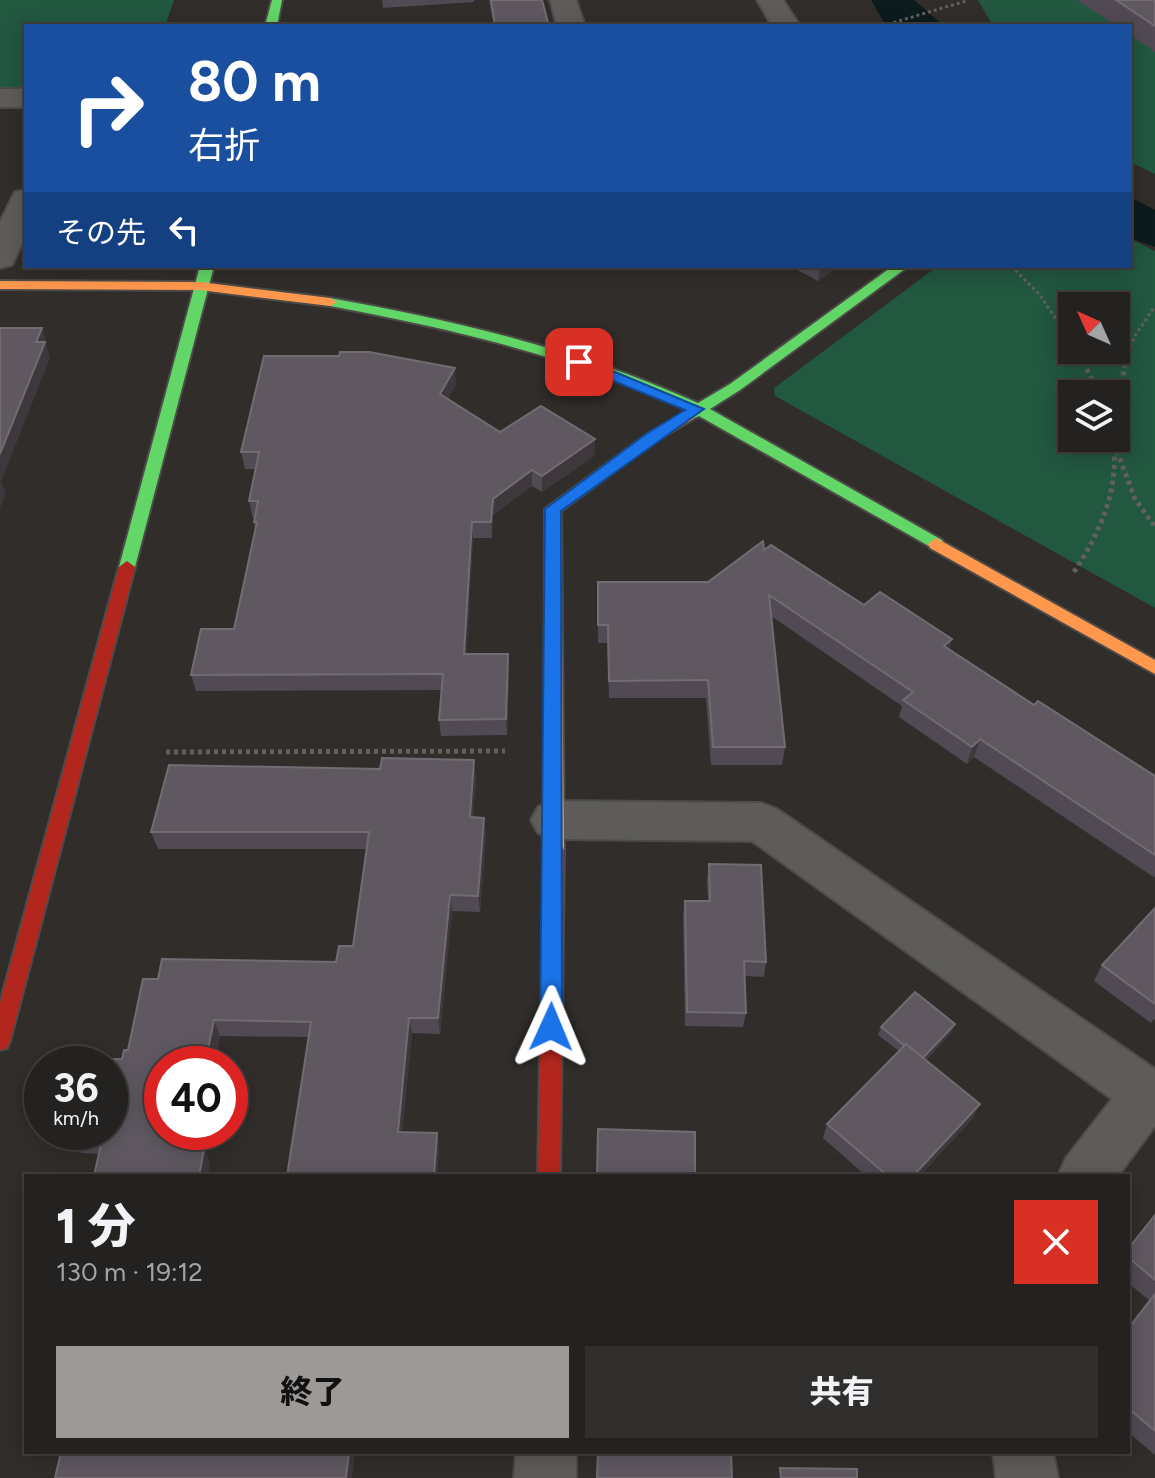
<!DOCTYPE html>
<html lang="ja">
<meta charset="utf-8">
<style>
:root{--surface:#242220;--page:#302f2d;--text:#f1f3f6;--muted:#a3a4a5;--line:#413f3e;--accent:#9c9996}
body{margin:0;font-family:Figtree,"Noto Sans JP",sans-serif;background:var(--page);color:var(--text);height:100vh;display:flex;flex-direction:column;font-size:30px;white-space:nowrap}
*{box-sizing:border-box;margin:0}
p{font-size:26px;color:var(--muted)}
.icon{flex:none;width:44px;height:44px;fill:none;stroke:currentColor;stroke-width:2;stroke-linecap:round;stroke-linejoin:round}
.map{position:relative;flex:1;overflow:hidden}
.side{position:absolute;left:24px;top:1174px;width:1106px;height:280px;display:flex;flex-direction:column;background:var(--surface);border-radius:0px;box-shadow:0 4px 20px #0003,0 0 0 2px var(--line)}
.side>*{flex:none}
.banner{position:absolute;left:24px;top:24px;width:1108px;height:244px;border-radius:0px;box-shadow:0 4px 20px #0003,0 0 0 2px var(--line);background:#1a4fa0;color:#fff;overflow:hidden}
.needle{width:52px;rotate:315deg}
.fabs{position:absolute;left:1058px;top:292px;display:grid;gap:16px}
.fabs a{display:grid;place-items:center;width:72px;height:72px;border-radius:0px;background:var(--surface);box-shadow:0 4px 20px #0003,0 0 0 2px var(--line);font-size:40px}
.speed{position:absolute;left:24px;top:1046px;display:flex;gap:16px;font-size:40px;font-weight:700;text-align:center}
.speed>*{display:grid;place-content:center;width:104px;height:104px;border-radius:50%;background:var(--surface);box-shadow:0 4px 20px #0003,0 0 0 2px var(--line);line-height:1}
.speed small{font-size:20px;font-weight:400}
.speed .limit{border:12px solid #d22;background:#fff;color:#111}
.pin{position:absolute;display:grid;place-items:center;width:68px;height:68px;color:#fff;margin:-34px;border-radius:16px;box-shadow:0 4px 12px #0006}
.me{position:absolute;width:88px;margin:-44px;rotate:1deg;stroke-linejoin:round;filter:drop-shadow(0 0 6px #0008)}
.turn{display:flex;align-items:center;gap:28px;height:168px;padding:0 32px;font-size:36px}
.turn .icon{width:104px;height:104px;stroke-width:2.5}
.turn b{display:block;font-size:56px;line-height:68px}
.then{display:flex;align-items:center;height:76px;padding:0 32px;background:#0003;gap:16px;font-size:30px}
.round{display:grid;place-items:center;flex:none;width:84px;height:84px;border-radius:0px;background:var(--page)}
.headline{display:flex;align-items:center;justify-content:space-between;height:136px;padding:0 32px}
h1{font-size:48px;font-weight:800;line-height:60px}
.cta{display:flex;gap:16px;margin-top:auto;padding:16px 32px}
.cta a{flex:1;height:92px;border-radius:0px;background:var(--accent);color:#111;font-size:32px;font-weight:800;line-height:92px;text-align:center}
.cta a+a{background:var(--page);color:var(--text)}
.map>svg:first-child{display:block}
.green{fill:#225740;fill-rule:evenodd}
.water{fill:#0d1b1c}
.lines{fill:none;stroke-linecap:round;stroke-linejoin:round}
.street-casing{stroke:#4d4b48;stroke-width:4}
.fast-casing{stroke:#4d4b48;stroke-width:4}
.slow-casing{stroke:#4d4b48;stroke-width:4}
.jam-casing{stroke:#4d4b48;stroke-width:4}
.path-far1{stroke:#62605e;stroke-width:3;stroke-dasharray:3 3;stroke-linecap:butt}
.path{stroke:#62605e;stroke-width:5;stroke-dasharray:4 4;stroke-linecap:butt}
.street{fill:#5d5c5a;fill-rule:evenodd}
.fast{fill:#63d668;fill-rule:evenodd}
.slow{fill:#ff974d;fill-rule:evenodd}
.jam{fill:#b3261e;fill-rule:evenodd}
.wall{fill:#514953}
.shaded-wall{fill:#3e383d}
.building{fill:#5f5861;stroke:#726b72;stroke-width:2}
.route{fill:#1a73e8;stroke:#114b97;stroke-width:2}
</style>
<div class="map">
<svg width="1155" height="1478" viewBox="0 0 1155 1478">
<rect width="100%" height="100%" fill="#302d2a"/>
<g class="green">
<polygon points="0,0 174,0 165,26 26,26 26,89 0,89"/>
<polygon points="978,0 1155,0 1155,174 1130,162 1130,26 993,26"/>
<path d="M1130 239 1155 251V608L775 396 774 388 938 266H1130ZM1072 306H1116V350H1072ZM1072 394H1116V438H1072Z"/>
</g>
<g class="water">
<polygon points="871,0 914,0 944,26 886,26"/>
<polygon points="1130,197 1155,210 1155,247 1130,238"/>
</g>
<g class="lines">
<g class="street-casing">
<g id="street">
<polygon points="550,0 576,0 585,26 557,26"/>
<polygon points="757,0 783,0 800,26 772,26"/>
<rect x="0" y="89" width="26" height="18"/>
<polygon points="26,190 26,235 12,265 0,268 0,222 15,192"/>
<polygon points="554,801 761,803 777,809 1155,1069 1155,1126 1118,1176 1058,1176 1066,1158 1112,1099 752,841 554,839 538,833 531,820 538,807"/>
<polygon points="516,1452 576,1452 576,1478 514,1478"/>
<polygon points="993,1452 1053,1452 1058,1478 996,1478"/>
</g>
</g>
<g class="fast-casing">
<g id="fast">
<polygon points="272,0 282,0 277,26 265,26"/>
<polygon points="200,266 214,266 135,567 127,573 119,567"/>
<path d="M893 266H909L740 390 710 409 942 540 944 544 936 550 699 416 688 421 683 419 681 416 687 410C573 357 453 329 330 306L323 302 330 298C457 321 580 350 698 403L730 384Z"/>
</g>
</g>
<g class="slow-casing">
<g id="slow">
<polygon points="0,281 200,282 330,298 337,302 330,306 200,290 0,289"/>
<polygon points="688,411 693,413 693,419 656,441 561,511 564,850 561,856 554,858 547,856 544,850 545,509 646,435"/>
<polygon points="936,538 1155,660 1155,674 930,548 928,544"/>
</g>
</g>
<g class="jam-casing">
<g id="jam">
<polygon points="127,561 135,567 10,1041 7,1048 0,1050 0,1003 119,567"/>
<polygon points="554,842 561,844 564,850 560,1176 538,1176 544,850 547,844"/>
</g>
</g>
<g class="path-far1">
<polyline points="882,26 966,1"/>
<polyline points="1011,266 1039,294 1072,343"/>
<polyline points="1076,350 1084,364"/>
<polyline points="1124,364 1135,336 1155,306"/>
</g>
<g class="path">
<polyline points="1083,362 1099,394"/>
<polyline points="1116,431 1125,362"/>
<polyline points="1117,451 1135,499 1155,527"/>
<path d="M1074 572C1101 531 1120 488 1113 438"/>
<polyline points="166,752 505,751"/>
</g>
<use href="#street" class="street"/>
<use href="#fast" class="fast"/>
<use href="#slow" class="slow"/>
<use href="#jam" class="jam"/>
</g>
<g class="wall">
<polygon points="382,0 474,0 474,2 383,8"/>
<polygon points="489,0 542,0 549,26 494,26"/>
<polygon points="1077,0 1155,0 1155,52 1130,35 1130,26 1116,26"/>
<polygon points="790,266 840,266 818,281"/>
<polygon points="339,356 456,384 448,399 500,432 595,439 594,456 542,492 532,486 493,515 492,538 473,538 466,654 509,670 507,735 441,736 439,720 442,690 196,691 191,675 234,629 255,529 254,522 254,517 253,518 249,501 256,469 245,469 241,452"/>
<polygon points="764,550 864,605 952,639 949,650 1034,705 1155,776 1155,878 974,757 967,764 899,717 902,706 771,616 785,747 782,765 711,765 706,698 609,698 607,643 598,643 598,582 708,582"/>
<polygon points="476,777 473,817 484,818 486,835 480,912 452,911 440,1034 412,1033 402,1132 437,1133 439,1147 437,1176 309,1037 220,1036 215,1064 162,1064 162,1132 201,1132 198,1149 204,1149 210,1163 99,1154 81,1153 72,1139 128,1050 158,979 336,962 353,946 366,849 158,849 151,832"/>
<polygon points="709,864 766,962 764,977 744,976 746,1013 743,1027 685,1026 683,916 685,901 708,901 707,880"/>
<polygon points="1155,908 1155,1020 1154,1019 1151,1023 1094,981 1102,965"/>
<polygon points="881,1027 952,1032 926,1060 973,1118 920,1176 866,1176 823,1138 827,1124 899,1051 878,1035"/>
<polygon points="1155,1215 1155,1455 1128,1432 1128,1327 1149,1300 1128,1283 1128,1249"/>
</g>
<g class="shaded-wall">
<polygon points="820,266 840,266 818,281"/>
<polygon points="42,328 50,358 1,482 6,493 0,508 0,454 36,342"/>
<polygon points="455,368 456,384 442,410 440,394"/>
<polygon points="595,439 594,456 542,492 542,476"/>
<polygon points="532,470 532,486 493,515 492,538 491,522 493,499"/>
<polygon points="472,522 473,538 466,670 464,654"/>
<polygon points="952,639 947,657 944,646"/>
<polygon points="508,654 509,670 507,735 506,719"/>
<polygon points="980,739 974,757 967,764 972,747"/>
<polygon points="474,760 476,777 472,834 470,817"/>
<polygon points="484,818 486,835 480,912 478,896"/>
<polygon points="450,895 452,911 440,1034 438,1018"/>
<polygon points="409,1018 412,1033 401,1146 398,1132"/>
<polygon points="214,1020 220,1036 215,1064 205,1064"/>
<polygon points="955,1024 952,1032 918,1067 921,1059"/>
<polygon points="980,1104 973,1118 920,1176 913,1176"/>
<polygon points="192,1132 201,1132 195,1162 188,1148"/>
<polygon points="437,1133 439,1147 437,1176 434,1176"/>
<polygon points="204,1149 210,1163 208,1176 199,1176"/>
<polygon points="349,1452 355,1452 352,1478 346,1478"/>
</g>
<g class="building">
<polygon points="491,0 542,0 549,26 495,26"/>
<polygon points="1116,0 1155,0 1155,26"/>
<polygon points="0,328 42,328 36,342 45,342 0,454"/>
<polygon points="340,352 369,352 455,368 440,394 500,432 541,406 595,439 542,476 532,470 493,499 491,522 472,522 464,654 508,654 506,719 439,720 443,674 191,675 201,629 234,629 257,522 254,522 258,501 249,501 259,452 241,452 264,356 339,356"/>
<polygon points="763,541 764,550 771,545 864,605 880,592 952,639 944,646 1034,705 1038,701 1155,776 1155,855 980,739 972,747 903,700 913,692 769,595 785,747 713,747 708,680 609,681 608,625 598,625 598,582 708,582"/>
<polygon points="382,758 474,760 470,817 484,818 478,896 450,895 438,1018 409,1018 398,1132 437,1133 434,1176 287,1176 311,1022 214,1020 205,1064 162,1064 162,1132 192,1132 188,1148 204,1149 199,1176 94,1176 102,1140 72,1139 74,1132 110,1132 110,1064 92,1064 93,1059 122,1059 124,1050 128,1050 143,979 158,979 162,959 336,962 339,946 353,946 369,832 151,832 169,765 380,769"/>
<polygon points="709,864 761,865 766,962 744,961 746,1013 687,1012 685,901 710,901"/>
<polygon points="1155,908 1155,1004 1102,965"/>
<polygon points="915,992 955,1024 923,1058 906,1044 904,1045 881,1027"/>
<polygon points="906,1044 980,1104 913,1176 888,1176 827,1124"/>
<polygon points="598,1129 695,1132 695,1176 597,1176"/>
<polygon points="1155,1215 1155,1280 1128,1257 1128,1249"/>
<polygon points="1155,1294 1155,1431 1128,1408 1128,1329"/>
<polygon points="61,1452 349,1452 346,1478 55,1478"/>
<polygon points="598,1452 731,1452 732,1478 597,1478"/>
<polygon points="780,1468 857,1469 857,1478 781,1478"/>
</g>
<polygon class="route" points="579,357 704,409 561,511 562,1027 558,1034 551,1037 544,1034 540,1027 545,509 646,434 685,410 574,365 574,358"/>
</svg>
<div class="fabs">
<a><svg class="needle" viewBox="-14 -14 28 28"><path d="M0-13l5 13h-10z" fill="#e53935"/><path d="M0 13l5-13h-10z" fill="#a3a4a5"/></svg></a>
<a><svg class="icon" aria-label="layers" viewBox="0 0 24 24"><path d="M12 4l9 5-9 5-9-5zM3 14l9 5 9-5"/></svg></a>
</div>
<div class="speed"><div>36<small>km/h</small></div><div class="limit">40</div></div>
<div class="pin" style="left:579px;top:362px;background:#d93025"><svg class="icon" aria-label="arrive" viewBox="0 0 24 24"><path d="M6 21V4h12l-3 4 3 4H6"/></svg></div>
<svg class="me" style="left:551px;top:1027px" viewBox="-20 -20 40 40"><path d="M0-17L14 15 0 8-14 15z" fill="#1a73e8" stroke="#fff" stroke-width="4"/></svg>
<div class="banner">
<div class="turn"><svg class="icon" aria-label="right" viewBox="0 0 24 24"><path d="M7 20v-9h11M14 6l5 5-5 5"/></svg><div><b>80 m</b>右折</div></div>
<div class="then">その先<svg class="icon" aria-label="left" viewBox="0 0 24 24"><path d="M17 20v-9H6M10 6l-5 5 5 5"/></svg></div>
</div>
<section class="side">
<div class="headline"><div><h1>1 分</h1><p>130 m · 19:12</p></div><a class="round" style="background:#d93025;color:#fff"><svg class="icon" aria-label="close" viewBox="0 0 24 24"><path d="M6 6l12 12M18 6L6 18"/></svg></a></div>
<div class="cta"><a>終了</a><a>共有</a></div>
</section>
</div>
